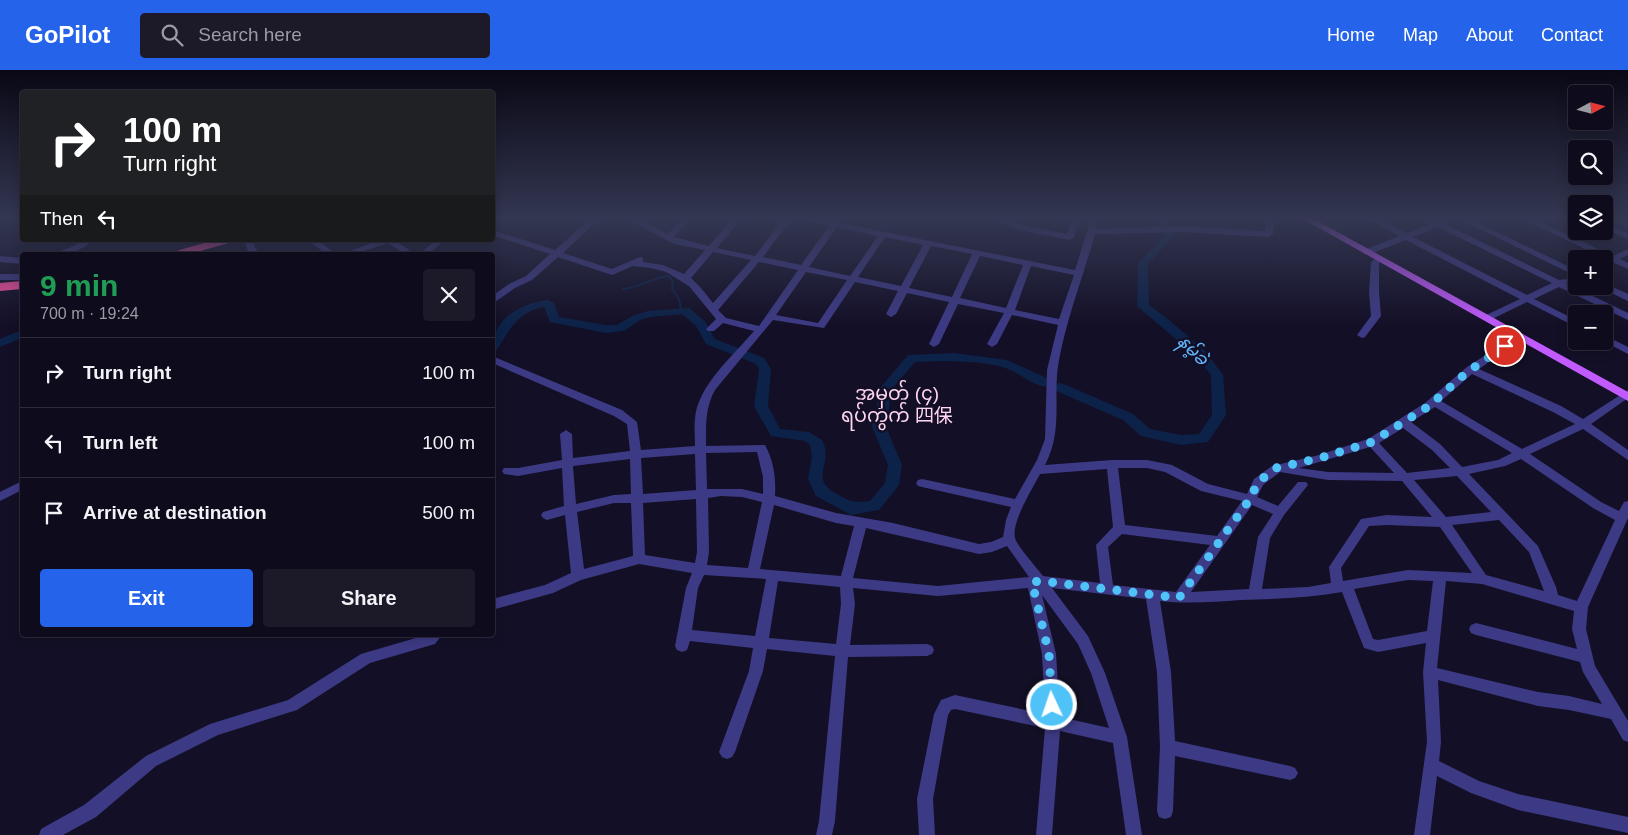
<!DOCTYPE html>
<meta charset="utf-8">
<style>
:root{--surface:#0e0b1c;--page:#1c1929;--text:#f1f3f6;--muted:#9b9ba3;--line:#2e2b3b;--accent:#2563eb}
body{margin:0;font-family:Arial,"Noto Sans SC","Noto Sans Myanmar",sans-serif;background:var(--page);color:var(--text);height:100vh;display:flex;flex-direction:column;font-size:19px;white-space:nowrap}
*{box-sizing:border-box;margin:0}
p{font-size:16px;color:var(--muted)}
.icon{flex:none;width:28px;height:28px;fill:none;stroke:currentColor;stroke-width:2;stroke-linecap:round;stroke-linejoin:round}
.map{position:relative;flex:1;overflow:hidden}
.side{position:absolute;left:20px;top:182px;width:475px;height:385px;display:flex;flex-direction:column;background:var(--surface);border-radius:5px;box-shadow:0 2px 12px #0003,0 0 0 1px var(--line)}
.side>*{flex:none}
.hud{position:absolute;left:20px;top:20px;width:475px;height:152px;border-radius:5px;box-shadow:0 2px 12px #0003,0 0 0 1px var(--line);background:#202124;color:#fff;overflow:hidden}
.needle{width:32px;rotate:83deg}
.buttons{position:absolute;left:1568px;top:15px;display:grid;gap:10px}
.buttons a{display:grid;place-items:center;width:45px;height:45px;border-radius:5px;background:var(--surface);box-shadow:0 2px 12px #0003,0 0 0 1px var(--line);font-size:25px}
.pin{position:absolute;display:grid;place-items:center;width:42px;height:42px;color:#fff;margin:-21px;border:2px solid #fff;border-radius:50%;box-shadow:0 1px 5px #0007}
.me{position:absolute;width:55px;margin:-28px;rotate:357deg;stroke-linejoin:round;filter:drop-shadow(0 0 4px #0008)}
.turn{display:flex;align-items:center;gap:18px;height:105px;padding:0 20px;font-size:22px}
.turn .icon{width:65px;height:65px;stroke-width:2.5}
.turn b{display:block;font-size:35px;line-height:42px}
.then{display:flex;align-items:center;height:48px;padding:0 20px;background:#0003;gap:10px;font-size:19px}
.round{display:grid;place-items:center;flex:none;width:52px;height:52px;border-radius:5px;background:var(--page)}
.headline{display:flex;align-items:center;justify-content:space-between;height:85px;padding:0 20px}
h1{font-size:30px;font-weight:600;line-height:38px;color:#1e9e55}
.action{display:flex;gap:10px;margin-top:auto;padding:10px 20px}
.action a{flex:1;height:58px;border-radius:5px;background:var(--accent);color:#fff;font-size:20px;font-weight:600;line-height:58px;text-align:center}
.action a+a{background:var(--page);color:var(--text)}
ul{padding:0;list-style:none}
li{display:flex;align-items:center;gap:15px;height:70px;padding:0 20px;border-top:1px solid var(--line)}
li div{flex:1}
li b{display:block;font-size:19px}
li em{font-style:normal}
header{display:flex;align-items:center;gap:30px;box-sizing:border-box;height:70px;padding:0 25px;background:var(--accent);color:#fff}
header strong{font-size:24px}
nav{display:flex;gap:28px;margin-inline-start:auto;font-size:18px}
.search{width:350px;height:45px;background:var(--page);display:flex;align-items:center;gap:12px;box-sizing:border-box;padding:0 18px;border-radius:5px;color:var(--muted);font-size:19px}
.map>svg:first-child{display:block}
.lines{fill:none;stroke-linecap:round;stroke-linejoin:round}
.stream{stroke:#0c2248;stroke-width:2}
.river{fill:#0c2248;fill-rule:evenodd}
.minor{fill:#3d3a85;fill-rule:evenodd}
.major{fill:#c25bff;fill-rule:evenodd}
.highway{fill:#ff4fa3;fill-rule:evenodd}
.route{stroke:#4fc3f7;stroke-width:9;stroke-dasharray:0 16.2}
.labels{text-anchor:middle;stroke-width:5;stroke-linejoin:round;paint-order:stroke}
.water-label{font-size:18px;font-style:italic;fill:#62b6ff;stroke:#130f26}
.quarter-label{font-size:19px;fill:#ffd6f0;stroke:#130f26}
</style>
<header>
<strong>GoPilot</strong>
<div class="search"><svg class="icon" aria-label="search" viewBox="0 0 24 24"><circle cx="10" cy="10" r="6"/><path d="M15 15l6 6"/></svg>Search here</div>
<nav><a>Home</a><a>Map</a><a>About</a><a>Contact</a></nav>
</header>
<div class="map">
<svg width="1628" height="765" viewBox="0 0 1628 765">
<rect width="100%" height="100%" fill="#130f26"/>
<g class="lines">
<path class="stream" d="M623 219C640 218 653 207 669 206L673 212 672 219 679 229 681 239"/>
<g class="river">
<polygon points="1155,149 1170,151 1176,165 1148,194 1149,235 1169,250 1205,281 1223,305 1226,345 1208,372 1181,375 1141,366 1123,350 1054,320 1053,317 1059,313 1064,314 1133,344 1150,359 1181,365 1199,364 1212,345 1211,305 1197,287 1137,236 1138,193 1166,165 1162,155"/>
<path d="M548 230 554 233 559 247 606 255H617L632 246 648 241 689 238 705 251 715 269 764 288 771 299 768 336 780 359 809 362 822 370C835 393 807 408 837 424 851 432 854 433 870 431L885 413 888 395 872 357 880 318 908 285 954 283 1007 290 1051 310 1053 313 1051 316C1037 320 1019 302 1005 298 981 290 941 291 915 292L892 319 886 357 902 395 899 415 879 440 851 445 816 426 808 409 812 387 810 375 805 371 771 366 754 336 759 299 756 294 706 274 696 256 682 244 650 247 640 250 624 261 606 263 550 252 544 237C518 241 509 261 496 281L492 282C492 249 518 234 548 230Z"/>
<polygon points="22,260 22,268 0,277 0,269"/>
</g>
<g class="minor">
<path d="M590 149H599L563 183 612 199 640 187 643 188V192L663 195 684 204 705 180 674 174 628 149H639L668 164 682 149H691L674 167 709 176 732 149H741L717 178 755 186 783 149H791L763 187 801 195 829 156 803 149H820L1075 200 1091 149H1099L1096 159 1183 156 1265 161 1267 149H1275L1273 164 1269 167 1183 162 1095 164C1083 207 1067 247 1059 290 1052 327 1064 359 1045 395L1112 390H1147L1172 395 1208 414 1247 424 1254 409 1272 396 1319 385 1368 369 1425 333 1467 297 1520 263 1525 266 1523 268 1479 299 1561 336 1583 349 1628 320V328L1591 354 1628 380V390L1583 359 1530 384 1601 432 1619 441 1624 432 1628 431V448L1588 537 1586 559 1595 596 1628 651V672L1623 670 1611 649 1569 640 1538 636 1438 610 1441 672 1439 691 1479 711 1518 724 1628 747V763L1518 740 1471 723 1437 706 1430 765H1414L1427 672 1423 602 1426 573 1378 582 1364 578 1342 522C1309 528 1275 529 1241 530 1214 532 1187 534 1160 531L1171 602 1175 671 1290 696 1295 698 1298 703 1295 708 1290 710 1175 686 1173 741 1171 747 1165 749 1159 747 1157 741 1160 677 1157 602 1146 529 1052 518 1088 566 1105 603 1127 667 1142 765H1126L1113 673 1060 661 1052 765H1036L1045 658 955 639 951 640 948 645 933 729 935 765H919L917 729 934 644 941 630 955 625 1045 644 1042 584 1028 518 938 526 853 518 855 534 850 575 927 574 932 576 934 580 932 584 927 586 848 587 835 751 832 765H816L819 751 835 586 767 579 763 601 735 682 732 687 727 689 722 687 719 682 749 601 753 578 690 571 687 580 682 582 677 580 675 576 686 518 692 503 639 494 581 510 553 523 492 540V529L545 515 571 503 565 445 547 450 543 448 541 445 543 442 564 436 562 398 518 406 504 404 502 401 504 398H518L562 390 560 364 566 360 572 364 573 388 630 381 627 354 614 346 492 293V286L622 340 637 352 641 380 695 376C695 367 694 358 695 349 697 316 734 285 754 261L723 253 714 261H708L706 259 716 249 689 216 666 202 651 198 633 196 612 205 558 187 532 210 515 218 492 234V226L509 214 526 206 550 184 492 165V160L555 180ZM837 157 878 166 850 206 809 197ZM885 167 923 175 901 216 858 207ZM931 176 972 184 952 227 909 218ZM713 182 751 190 713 233 701 218 691 208ZM980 186 1023 195 1006 238 960 228ZM759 192 798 200 759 256 726 248 718 240ZM1031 196 1074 205 1059 249 1015 240ZM806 202 847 210 818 253 776 245ZM855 212 898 221 886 244 891 247 896 244 907 223 949 232 929 274 934 277 939 274 958 234 1004 243 987 274 992 277 997 274 1012 245 1058 255 1047 300 1045 369 1037 390 1015 429 922 409 918 410 916 413 918 416 922 417 1011 437 1006 450 1003 467 991 472 979 474 893 453 836 443 775 426C776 409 774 391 765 375L706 376C706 355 705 338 715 320L773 250 824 258ZM1472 304 1553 342 1575 354 1522 379 1441 331ZM1435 337 1512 383 1498 390 1462 397 1440 374 1411 352ZM1403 358 1432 380 1450 398 1407 403 1379 373ZM1370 377 1394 403 1328 402 1299 398ZM757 382 763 407V424L742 419H707L706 383ZM695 384 696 420 643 424 641 388ZM630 389 631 424 614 425 576 434 573 396ZM1521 389 1593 438 1615 450 1577 531 1558 525 1556 517 1538 476 1469 404 1505 396ZM1118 398H1147L1165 402 1201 421 1242 431 1217 466 1125 455ZM1107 399 1113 457 1096 475 1100 513 1043 506C1037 498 1017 476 1015 468 1011 452 1033 418 1040 404ZM1280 402 1328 410 1402 411 1432 447 1387 445 1361 449 1329 497 1331 513 1308 517 1262 519 1270 468 1284 445 1308 415 1306 412H1298L1278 436 1257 427 1263 415ZM1457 406 1491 442 1446 447 1414 410ZM721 426 742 427 762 432 748 498 707 495 709 482 708 428ZM696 429 697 482 695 493 645 485 643 433ZM614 433H631L633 486 584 499 577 442ZM774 435 836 453 854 456 841 506 760 499ZM1252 435 1273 444 1258 467 1249 519 1191 522ZM1499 450 1529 482 1544 521 1486 505 1452 455ZM1387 455 1440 457 1472 503 1408 500 1343 511 1341 498 1369 456ZM866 458 979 484 992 482 1007 476 1029 507 938 516 853 508ZM1122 464 1210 475 1176 522 1113 515 1108 477ZM704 505 766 509 755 566 692 560 698 518ZM1408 510 1433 511 1427 561 1378 570 1373 569 1354 519ZM778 511 840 517 841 534 836 574 769 568ZM1446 511 1482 514 1574 541 1572 559 1577 579 1476 553 1471 555 1469 559 1471 563 1476 565 1580 592 1583 602 1602 634 1569 626 1538 622 1437 598ZM1042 525 1078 574 1091 603 1109 658 1060 647 1056 584Z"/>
<polygon points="995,149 1007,149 1025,156 1067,164 1071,149 1079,149 1074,167 1070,170 1020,160"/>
<path d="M1368 149H1379L1406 163 1431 154 1424 149 1438 151 1454 149 1445 154 1559 210 1567 209 1569 211 1566 213 1628 243V250L1559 217 1534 229 1576 250V257L1527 232 1490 250H1484V246L1520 229 1406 170 1370 184H1364V180L1399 166ZM1438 157 1552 213 1527 225 1413 167Z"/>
<polygon points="1459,149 1470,149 1576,200 1576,206"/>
<polygon points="1523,149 1534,149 1613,186 1628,179 1628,185 1620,189 1628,193 1628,199 1612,192 1607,192 1606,189"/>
<polygon points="1614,149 1628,151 1628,157 1615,151"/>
<polygon points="1604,153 1628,163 1628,169 1604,159"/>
<path d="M83 170H93C81 182 66 185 50 185L74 176Z"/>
<polygon points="245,170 253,170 255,178 261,185 252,185 247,179"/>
<polygon points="308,170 318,170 337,185 327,185"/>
<polygon points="380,170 395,170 416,185 406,185 388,173 352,185 339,185"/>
<polygon points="436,170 445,170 427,185 418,185"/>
<polygon points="0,186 22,188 22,194 0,192"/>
<polygon points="1379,186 1383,189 1379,193 1379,222 1381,246 1365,267 1362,268 1357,265 1371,246 1369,222 1371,192"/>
<rect x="0" y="204" width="22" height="6"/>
<polygon points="1604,213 1628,224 1628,231 1601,218 1600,216 1604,216"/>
<polygon points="1604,265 1628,277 1628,284 1603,271"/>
<polygon points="22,411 22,420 0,431 0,422"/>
<polygon points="426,565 442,565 435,574 370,593 297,640 218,665 156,696 96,747 63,765 39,765 41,759 84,735 146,686 210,654 288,630 361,584"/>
</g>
<polygon class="major" points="1303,149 1314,149 1628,322 1628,331"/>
<g class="highway">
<polygon points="215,170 234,170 232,172 186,185 167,185 169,183"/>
<polygon points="22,211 22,219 0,221 0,213"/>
</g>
</g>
<linearGradient id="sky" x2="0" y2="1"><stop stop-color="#0a0815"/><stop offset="0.58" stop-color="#333752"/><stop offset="1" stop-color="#333752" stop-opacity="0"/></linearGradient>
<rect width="1628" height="256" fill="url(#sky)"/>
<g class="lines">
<polyline class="route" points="1052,635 1049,584 1032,512 1041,511 1179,528 1250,429 1258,412 1276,398 1320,388 1372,372 1429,336 1466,303 1505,276"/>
</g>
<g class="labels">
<g class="water-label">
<text transform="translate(1193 280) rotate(44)" y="6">နမ့်ခဲ</text>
</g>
<g class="quarter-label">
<text x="897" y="330">အမှတ် (၄)<tspan x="897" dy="22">ရပ်ကွက် 四保</tspan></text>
</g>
</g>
</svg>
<div class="buttons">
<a><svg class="needle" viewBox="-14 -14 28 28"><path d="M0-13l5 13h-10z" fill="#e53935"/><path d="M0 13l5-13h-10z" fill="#9b9ba3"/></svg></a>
<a><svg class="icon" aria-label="search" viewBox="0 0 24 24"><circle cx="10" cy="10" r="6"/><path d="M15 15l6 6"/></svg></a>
<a><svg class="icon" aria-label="layers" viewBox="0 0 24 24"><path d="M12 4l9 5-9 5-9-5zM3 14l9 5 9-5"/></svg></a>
<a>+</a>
<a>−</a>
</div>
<div class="pin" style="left:1505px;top:276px;background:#d93025"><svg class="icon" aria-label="arrive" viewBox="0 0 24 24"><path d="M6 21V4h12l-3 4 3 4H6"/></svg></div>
<svg class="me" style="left:1052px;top:635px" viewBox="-20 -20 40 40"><circle r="17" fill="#4fc3f7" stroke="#fff" stroke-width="3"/><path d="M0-11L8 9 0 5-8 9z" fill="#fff"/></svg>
<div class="hud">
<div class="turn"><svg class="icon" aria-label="right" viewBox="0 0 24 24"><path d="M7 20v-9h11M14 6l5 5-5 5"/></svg><div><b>100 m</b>Turn right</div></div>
<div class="then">Then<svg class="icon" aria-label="left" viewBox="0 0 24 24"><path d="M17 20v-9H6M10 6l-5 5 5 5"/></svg></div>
</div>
<section class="side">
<div class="headline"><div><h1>9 min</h1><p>700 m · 19:24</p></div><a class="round"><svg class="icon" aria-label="close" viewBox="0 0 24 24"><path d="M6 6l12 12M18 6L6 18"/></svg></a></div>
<ul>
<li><svg class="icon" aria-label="right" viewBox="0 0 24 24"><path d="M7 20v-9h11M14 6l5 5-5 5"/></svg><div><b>Turn right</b></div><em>100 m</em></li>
<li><svg class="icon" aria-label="left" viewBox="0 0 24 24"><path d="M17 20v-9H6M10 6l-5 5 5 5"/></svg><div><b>Turn left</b></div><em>100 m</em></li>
<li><svg class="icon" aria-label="arrive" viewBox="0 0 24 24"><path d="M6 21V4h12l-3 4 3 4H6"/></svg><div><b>Arrive at destination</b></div><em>500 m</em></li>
</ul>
<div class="action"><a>Exit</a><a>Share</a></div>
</section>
</div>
